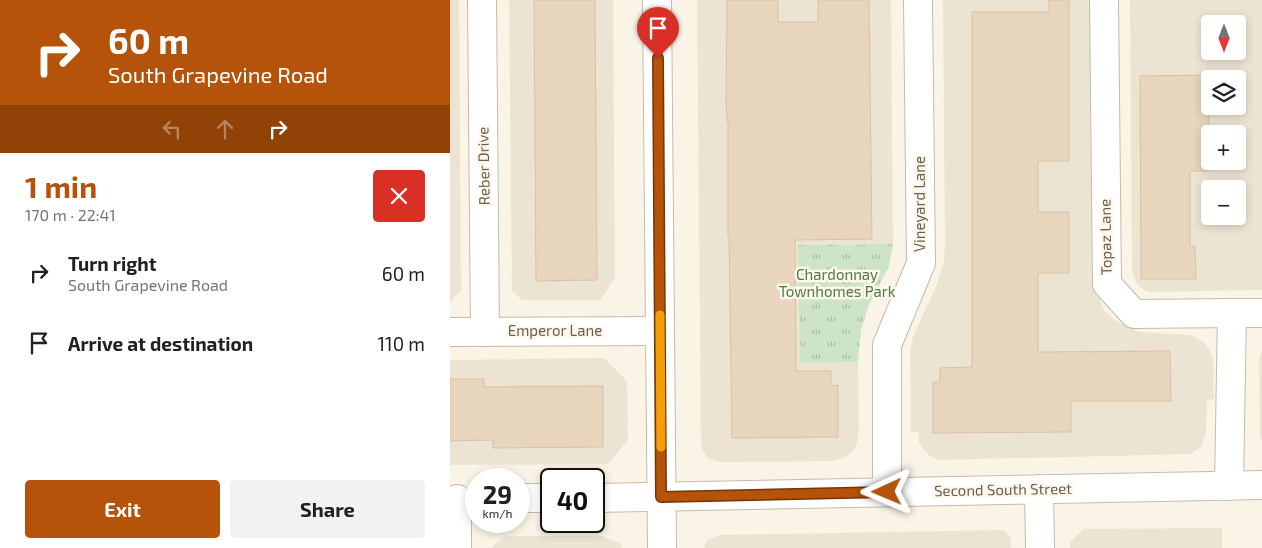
<!DOCTYPE html>
<meta charset="utf-8">
<style>
:root{--surface:#fff;--page:#f2f2f2;--text:#202124;--muted:#757577;--accent:#b45309}
body{margin:0;font-family:"Exo 2",sans-serif;background:var(--page);color:var(--text);height:100vh;display:flex;flex-direction:column;font-size:19px;white-space:nowrap}
*{box-sizing:border-box;margin:0}
p{font-size:16px;color:var(--muted)}
.icon{flex:none;width:28px;height:28px;fill:none;stroke:currentColor;stroke-width:2;stroke-linecap:round;stroke-linejoin:round}
.map{position:relative;flex:1;overflow:hidden}
.side{display:flex;flex-direction:column;background:var(--surface);width:450px}
.side>*{flex:none}
.hud{background:#b45309;color:#fff;overflow:hidden}
.needle{width:32px;rotate:180deg}
.fabs{position:absolute;left:751px;top:15px;display:grid;gap:10px}
.fabs a{display:grid;place-items:center;width:45px;height:45px;border-radius:5px;background:var(--surface);box-shadow:0 2px 8px #0003;font-size:25px}
.speed{position:absolute;left:15px;top:468px;display:flex;gap:10px;font-size:25px;font-weight:700;text-align:center}
.speed>*{display:grid;place-content:center;width:65px;height:65px;border-radius:50%;background:var(--surface);box-shadow:0 2px 8px #0003;line-height:1}
.speed small{font-size:12px;font-weight:400}
.speed .limit{border:2px solid #111;border-radius:8px;background:#fff;color:#111}
.pin{position:absolute;display:grid;place-items:center;width:42px;height:42px;color:#fff;margin:-51px -21px;border-radius:50% 50% 50% 0;rotate:-45deg;box-shadow:0 0 5px #0007}
.pin .icon{rotate:45deg}
.me{position:absolute;width:55px;margin:-28px;rotate:269deg;stroke-linejoin:round;filter:drop-shadow(0 0 4px #0008)}
.turn{display:flex;align-items:center;gap:18px;height:105px;padding:0 25px;font-size:22px}
.turn .icon{width:65px;height:65px;stroke-width:2.5}
.turn b{display:block;font-size:35px;line-height:42px}
.lanes{display:flex;align-items:center;height:48px;padding:0 25px;background:#0003;justify-content:center;gap:25px;direction:ltr}
.lanes .off{opacity:.35}
.round{display:grid;place-items:center;flex:none;width:52px;height:52px;border-radius:5px;background:var(--page)}
.summary{display:flex;align-items:center;justify-content:space-between;height:85px;padding:0 25px}
h1{font-size:30px;font-weight:700;line-height:38px;color:var(--accent)}
.cta{display:flex;gap:10px;margin-top:auto;padding:10px 25px}
.cta a{flex:1;height:58px;border-radius:5px;background:var(--accent);color:#fff;font-size:20px;font-weight:700;line-height:58px;text-align:center}
.cta a+a{background:var(--page);color:var(--text)}
ul{padding:0;list-style:none}
li{display:flex;align-items:center;gap:15px;height:70px;padding:0 25px}
li div{flex:1}
li b{display:block;font-size:19px}
li em{font-style:normal}
main{display:flex;flex:1;min-height:0}
.map>svg:first-child{display:block}
.residential{fill:#ece4d3;fill-rule:evenodd}
.grass{fill:url(#grass-tufts)}
.building{fill:#e8d5be;stroke:#dbc0a3}
.lines{fill:none;stroke-linecap:round;stroke-linejoin:round}
.minor-casing{stroke:#c6bbab;stroke-width:30}
.minor{stroke:#fff;stroke-width:28}
.route-casing{stroke:#753606;stroke-width:12}
.route{stroke:#b45309;stroke-width:9}
.slow{stroke:#f59e0b;stroke-width:9}
.labels{text-anchor:middle;stroke-width:5;stroke-linejoin:round;paint-order:stroke}
.street-label{font-size:15px;fill:#6e5e4e;stroke:#fcf8eb}
.park-label{font-size:15px;fill:#52784b;stroke:#fcf8eb}
</style>
<main>
<section class="side">
<div class="hud">
<div class="turn"><svg class="icon" aria-label="right" viewBox="0 0 24 24"><path d="M7 20v-9h11M14 6l5 5-5 5"/></svg><div><b>60 m</b>South Grapevine Road</div></div>
<div class="lanes"><svg class="icon off" aria-label="left" viewBox="0 0 24 24"><path d="M17 20v-9H6M10 6l-5 5 5 5"/></svg><svg class="icon off" aria-label="ahead" viewBox="0 0 24 24"><path d="M12 20V5M6 11l6-6 6 6"/></svg><svg class="icon" aria-label="right" viewBox="0 0 24 24"><path d="M7 20v-9h11M14 6l5 5-5 5"/></svg></div>
</div>
<div class="summary"><div><h1>1 min</h1><p>170 m · 22:41</p></div><a class="round" style="background:#d93025;color:#fff"><svg class="icon" aria-label="close" viewBox="0 0 24 24"><path d="M6 6l12 12M18 6L6 18"/></svg></a></div>
<ul>
<li><svg class="icon" aria-label="right" viewBox="0 0 24 24"><path d="M7 20v-9h11M14 6l5 5-5 5"/></svg><div><b>Turn right</b><p>South Grapevine Road</p></div><em>60 m</em></li>
<li><svg class="icon" aria-label="arrive" viewBox="0 0 24 24"><path d="M6 21V4h12l-3 4 3 4H6"/></svg><div><b>Arrive at destination</b></div><em>110 m</em></li>
</ul>
<div class="cta"><a>Exit</a><a>Share</a></div>
</section>
<div class="map">
<svg width="812" height="548" viewBox="0 0 812 548">
<defs>
<pattern id="grass-tufts" width="24" height="20" patternUnits="userSpaceOnUse" patternTransform="scale(1.25)"><rect width="24" height="20" fill="#cee4c6"/><path d="M3 7l-1-3M5 7V3M7 7l1-3M15 17l-1-3M17 17v-4M19 17l1-3" fill="none" stroke="#abbca3"/></pattern>
</defs>
<rect width="100%" height="100%" fill="#f9f4e5"/>
<g class="residential">
<polygon points="0,0 9,0 11,291 0,301"/>
<polygon points="59,0 163,0 165,278 150,300 72,300 62,291"/>
<polygon points="247,0 441,0 443,244 348,245 350,363 408,362 409,430 407,442 404,450 396,457 384,461 269,462 257,458 251,446"/>
<polygon points="493,0 640,0 642,279 648,296 655,312 666,321 690,332 741,335 752,341 759,349 763,359 764,399 757,400 756,432 752,446 740,454 489,460 480,456 474,450 469,443 469,432 461,432 460,352 463,337 487,284 494,260 495,243"/>
<path d="M680 0H812V290L699 292 692 289 686 283 682 272ZM760 24H788V51H760ZM760 79H788V106H760ZM760 134H788V161H760ZM760 189H788V216H760Z"/>
<polygon points="812,350 812,440 810,437 809,359"/>
<polygon points="154,358 177,381 178,440 158,464 0,465 0,360"/>
<polygon points="772,528 772,548 620,548 620,542 634,529"/>
<polygon points="554,530 561,538 561,548 254,548 257,540 269,535"/>
<polygon points="56,536 151,536 171,544 172,548 42,548 44,545"/>
</g>
<polygon class="grass" points="443,244 439,266 418,307 411,330 408,362 350,363 348,245"/>
<g class="building">
<polygon points="84,0 145,0 147,280 86,281"/>
<polygon points="277,0 328,0 328,22 368,22 368,0 419,0 422,239 345,240 346,371 381,371 381,386 388,385 388,437 282,438 279,237 278,237 278,122 277,122 276,101"/>
<polygon points="599,0 619,0 619,161 588,161 588,212 619,212 619,273 588,273 588,352 720,351 721,401 621,401 621,432 483,433 483,382 490,382 490,368 522,367 522,12 599,12"/>
<polygon points="763,75 763,79 760,79 760,106 763,106 763,108 759,108 759,171 740,171 740,246 745,246 746,279 691,279 690,76"/>
<polygon points="0,379 34,379 34,387 153,386 153,447 43,448 43,440 0,441"/>
</g>
<g class="lines">
<g class="minor-casing">
<g id="minor">
<polyline points="32,0 35,332"/>
<polyline points="207,0 212,548"/>
<polyline points="654,0 657,284 684,314 782,313 779,486"/>
<polyline points="782,313 812,313"/>
<polyline points="0,332 210,331"/>
<polyline points="589,489 590,548"/>
<polyline points="437,492 437,345 471,263 468,0"/>
<polyline points="69,498 101,498"/>
<polyline points="144,498 812,485"/>
<polyline points="7,499 7,548"/>
</g>
</g>
<use href="#minor" class="minor"/>
</g>
<g class="lines">
<g class="route-casing">
<polyline id="route" points="208,58 211,497 437,492"/>
</g>
<use href="#route" class="route"/>
<polyline class="slow" points="210,315 211,447"/>
</g>
<g class="labels">
<g class="street-label">
<text transform="translate(34 166) rotate(-91)" y="5">Reber Drive</text>
<text transform="translate(470 204) rotate(-90)" y="5">Vineyard Lane</text>
<text transform="translate(656 237) rotate(-91)" y="5">Topaz Lane</text>
<text x="105" y="336">Emperor Lane</text>
<text transform="translate(553 490) rotate(-1)" y="5">Second South Street</text>
</g>
<g class="park-label">
<text x="387" y="280">Chardonnay<tspan x="387" dy="17">Townhomes Park</tspan></text>
</g>
</g>
</svg>
<div class="fabs">
<a><svg class="needle" viewBox="-14 -14 28 28"><path d="M0-13l5 13h-10z" fill="#e53935"/><path d="M0 13l5-13h-10z" fill="#757577"/></svg></a>
<a><svg class="icon" aria-label="layers" viewBox="0 0 24 24"><path d="M12 4l9 5-9 5-9-5zM3 14l9 5 9-5"/></svg></a>
<a>+</a>
<a>−</a>
</div>
<div class="speed"><div>29<small>km/h</small></div><div class="limit">40</div></div>
<div class="pin" style="left:208px;top:58px;background:#d93025"><svg class="icon" aria-label="arrive" viewBox="0 0 24 24"><path d="M6 21V4h12l-3 4 3 4H6"/></svg></div>
<svg class="me" style="left:437px;top:492px" viewBox="-20 -20 40 40"><path d="M0-17L14 15 0 8-14 15z" fill="#b45309" stroke="#fff" stroke-width="4"/></svg>
</div>
</main>
